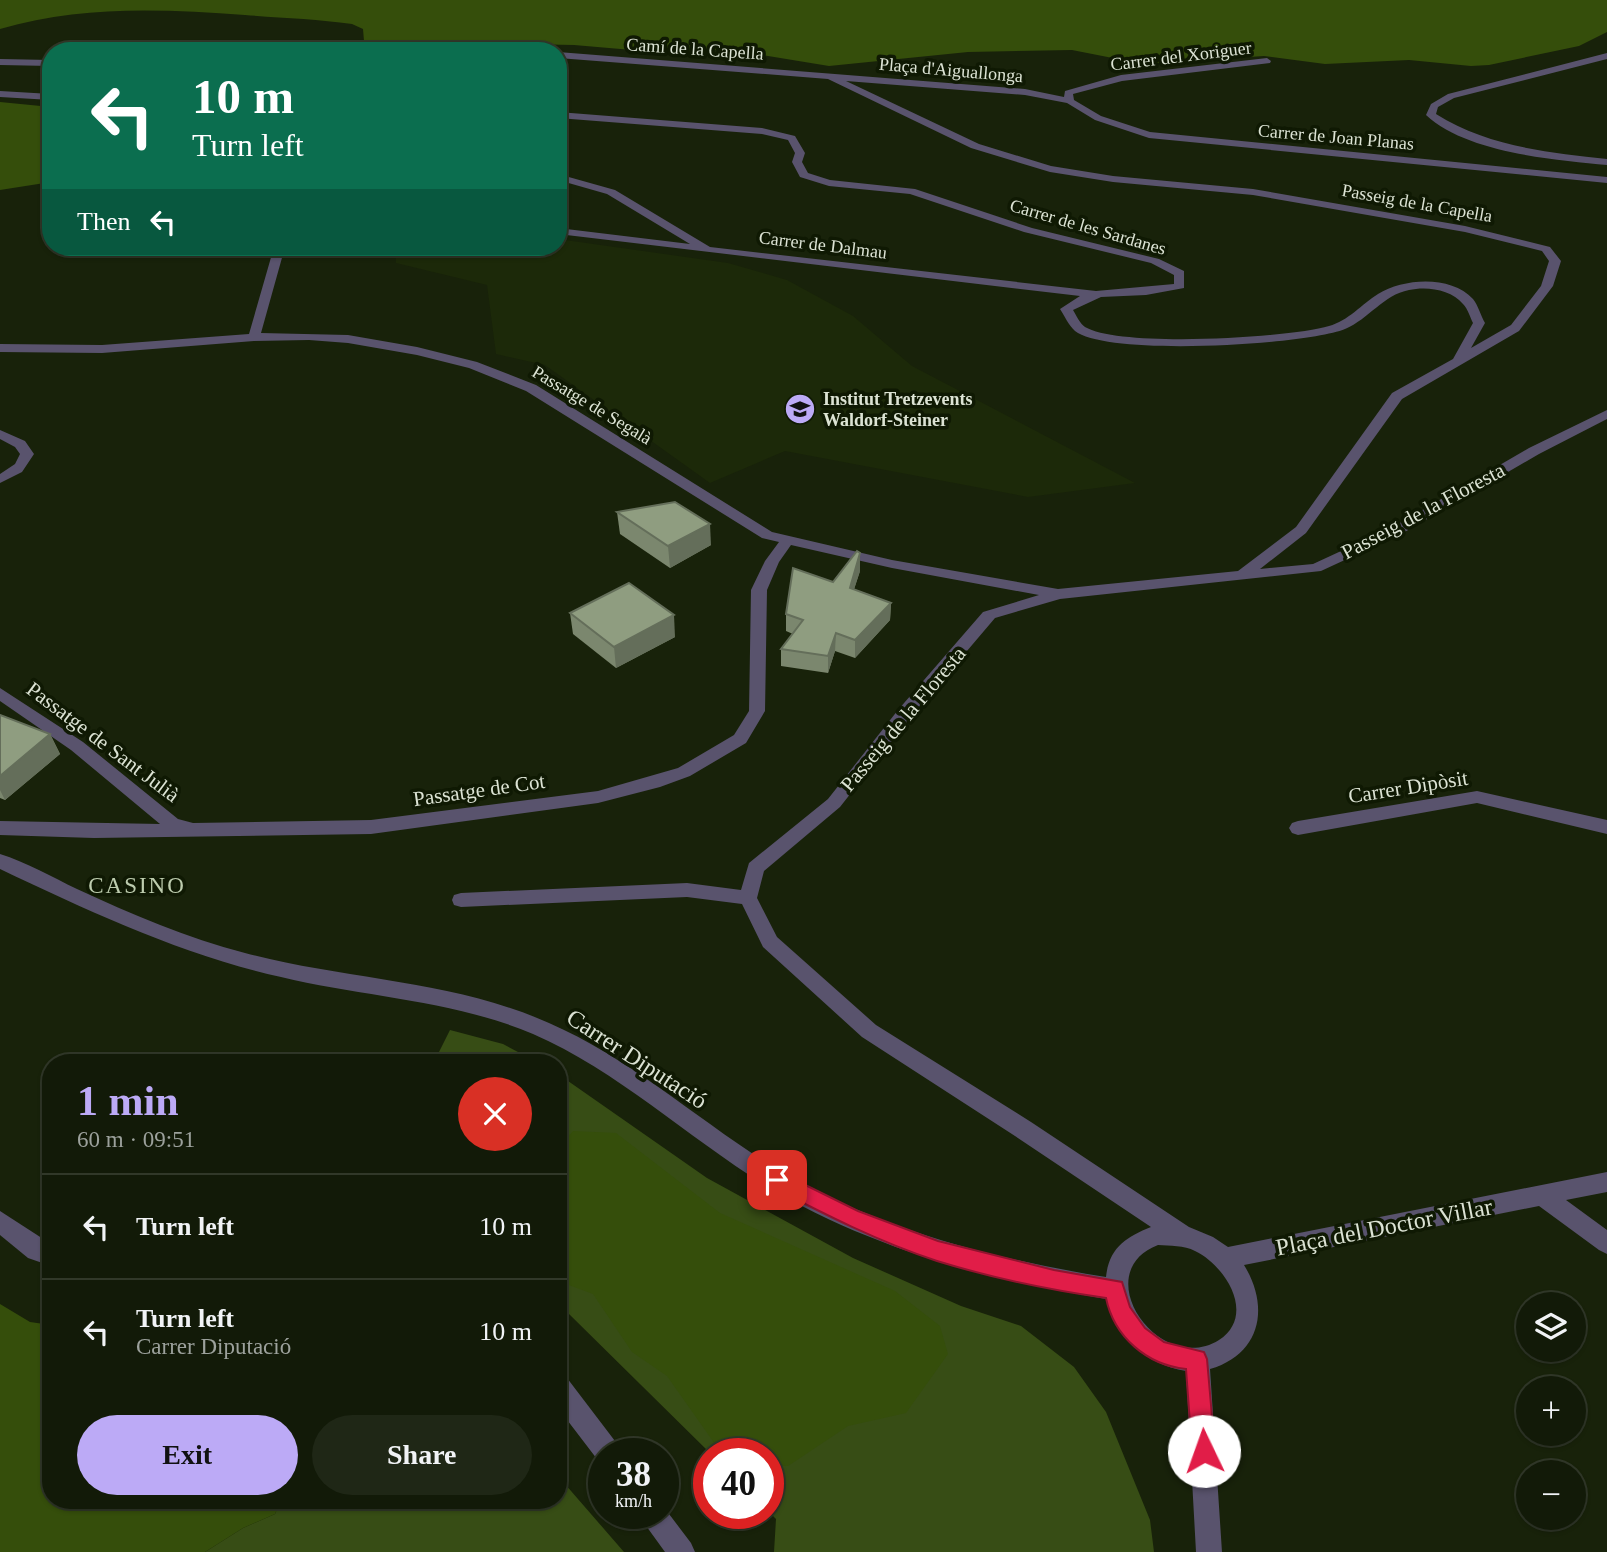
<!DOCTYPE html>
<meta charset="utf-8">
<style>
:root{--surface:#121a08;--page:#1f2716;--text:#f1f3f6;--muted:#9ca19c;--line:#313829;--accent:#bcaaf6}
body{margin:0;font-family:"Times New Roman",serif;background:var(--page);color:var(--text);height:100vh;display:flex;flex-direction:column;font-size:26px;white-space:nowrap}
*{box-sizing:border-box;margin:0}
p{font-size:23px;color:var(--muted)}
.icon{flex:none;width:38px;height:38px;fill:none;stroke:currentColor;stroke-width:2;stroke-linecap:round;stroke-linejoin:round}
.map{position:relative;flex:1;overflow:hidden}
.details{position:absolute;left:42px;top:1054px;width:525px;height:455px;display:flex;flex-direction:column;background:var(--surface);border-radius:28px;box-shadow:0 2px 5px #0004,0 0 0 2px var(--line)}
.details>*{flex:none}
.banner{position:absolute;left:42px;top:42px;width:525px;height:214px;border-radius:28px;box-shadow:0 2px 5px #0004,0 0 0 2px var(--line);background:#0b6e4f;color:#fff;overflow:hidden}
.controls{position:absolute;left:1516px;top:1292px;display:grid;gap:14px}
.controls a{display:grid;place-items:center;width:70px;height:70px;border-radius:50%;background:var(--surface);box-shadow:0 2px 5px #0004,0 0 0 2px var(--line);font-size:35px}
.speed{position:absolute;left:588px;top:1438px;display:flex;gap:14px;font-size:35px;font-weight:700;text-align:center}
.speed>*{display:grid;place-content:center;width:91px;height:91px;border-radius:50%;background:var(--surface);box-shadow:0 2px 5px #0004,0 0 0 2px var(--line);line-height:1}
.speed small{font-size:18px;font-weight:400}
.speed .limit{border:10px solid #d22;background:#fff;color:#111}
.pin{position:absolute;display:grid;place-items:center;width:60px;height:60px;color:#fff;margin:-30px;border-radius:14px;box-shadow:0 4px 10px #0006}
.me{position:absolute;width:77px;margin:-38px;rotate:357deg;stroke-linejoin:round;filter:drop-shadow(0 0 5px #0008)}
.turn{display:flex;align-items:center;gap:24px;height:147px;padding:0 35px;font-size:32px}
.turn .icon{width:91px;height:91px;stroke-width:2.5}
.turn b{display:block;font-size:49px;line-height:60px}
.then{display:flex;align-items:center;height:66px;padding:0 35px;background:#0003;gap:14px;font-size:26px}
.round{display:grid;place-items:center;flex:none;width:74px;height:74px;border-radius:37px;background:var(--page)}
.head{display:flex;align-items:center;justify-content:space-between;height:119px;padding:0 35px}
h1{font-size:42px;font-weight:800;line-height:52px;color:var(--accent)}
.button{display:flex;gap:14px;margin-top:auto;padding:14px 35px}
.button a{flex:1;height:80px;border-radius:42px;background:var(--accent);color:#111;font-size:28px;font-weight:800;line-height:80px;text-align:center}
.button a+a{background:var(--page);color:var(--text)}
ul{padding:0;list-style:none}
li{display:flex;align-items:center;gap:21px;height:105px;padding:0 35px;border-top:2px solid var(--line)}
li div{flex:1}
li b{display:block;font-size:26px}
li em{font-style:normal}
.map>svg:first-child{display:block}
.built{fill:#1c2909}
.green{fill:#374d15}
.forest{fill:#354e0b}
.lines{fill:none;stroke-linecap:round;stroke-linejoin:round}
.minor{fill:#59536d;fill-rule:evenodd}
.wall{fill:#7b876e}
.shaded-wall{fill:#646e5a}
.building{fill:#8f9d80;stroke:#646e5a;stroke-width:2}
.route{fill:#e11d48;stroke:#92132f;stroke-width:2}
.labels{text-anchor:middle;stroke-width:7;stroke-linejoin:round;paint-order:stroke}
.far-street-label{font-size:18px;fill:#dce3d4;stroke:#0f1903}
.far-poi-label{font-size:18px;font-weight:bold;fill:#dce3d4;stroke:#0f1903;text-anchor:start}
.street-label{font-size:21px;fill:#dce3d4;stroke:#0f1903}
.neighbourhood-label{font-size:23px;letter-spacing:2px;fill:#bdccae;stroke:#0f1903}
.near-street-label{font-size:24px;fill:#dce3d4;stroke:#0f1903}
</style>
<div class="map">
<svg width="1607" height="1552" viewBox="0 0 1607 1552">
<rect width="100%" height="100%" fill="#18220a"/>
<polygon class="built" points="558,239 728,263 787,280 853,316 912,366 1135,483 1028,497 785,451 710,483 545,365 496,354 487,285 396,263 396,247 558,247"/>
<g class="green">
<polygon points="450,1030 503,1044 537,1062 434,1062"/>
<polygon points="558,1074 707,1178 853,1258 961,1306 1021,1326 1074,1367 1106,1412 1150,1520 1154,1552 774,1552 776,1519 768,1511 768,1454 711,1454 569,1314 558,1321"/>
<polygon points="558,1476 624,1552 205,1552 243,1528 275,1514 281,1500 558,1500"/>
</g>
<g class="forest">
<path d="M0 0H1607V32L1579 46 1489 65 1471 66 1409 60 1325 64 1264 56 1143 64 1072 50 968 52 829 66 725 49 667 53 574 45 468 43 368 47 364 41 363 29 352 24C317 19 281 18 245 15 162 9 81 5 0 29Z"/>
<polygon points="0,102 51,107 51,182 0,190"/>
<polygon points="573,1131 616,1133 720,1213 895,1291 940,1326 948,1354 906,1413 848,1426 788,1466 768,1465 768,1454 722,1454 667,1376 632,1352 593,1294 558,1281 558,1149"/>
<polygon points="0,1304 30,1322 51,1325 51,1500 281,1500 275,1514 243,1528 205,1552 0,1552"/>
</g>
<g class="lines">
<g class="minor">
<path d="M558 52 1025 89 1064 97 1065 91 1121 75 1267 58 1271 61 1270 63 1122 81 1073 94 1074 100 1101 116 1150 132 1607 177V183L1149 138 1095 120 1067 103 1025 95 846 81 979 144 1051 166 1113 176 1253 189 1465 226 1550 247 1561 261 1553 286 1519 331 1402 399 1306 533 1260 569 1313 564 1393 527 1529 448 1607 410V419L1539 454 1403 533 1321 571 1060 599 995 618 910 718 840 807 764 871 757 898 777 937 876 1025 1031 1122 1189 1227 1213 1237 1228 1247 1607 1172V1192L1566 1200 1607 1230V1254L1599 1250 1539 1206 1244 1265C1270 1307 1261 1354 1210 1369L1222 1552H1196L1186 1371C1144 1364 1119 1338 1106 1299 989 1280 868 1248 765 1185 687 1137 618 1071 533 1034 453 1000 364 997 281 977 182 955 91 912 0 869V854C26 862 52 877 77 889 131 914 187 938 245 953 345 980 453 980 549 1023 634 1060 703 1125 782 1172 881 1230 994 1259 1106 1277 1109 1248 1126 1237 1151 1227L1015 1136 862 1037 763 947 742 904 687 897 461 907 454 905 452 900 454 895 461 893 687 883 741 890 749 863 828 799 898 710 983 612 1039 595 892 568 791 545 779 562 767 590 765 711 746 743 690 776 660 787 598 803 371 834 94 838 0 835V821L160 824 71 750 0 701V688L83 742 178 819 193 823 371 820 598 791 678 768 734 735 749 711 751 590 765 561 779 542 762 538 526 391 469 368 417 355 348 343 309 340 254 341 102 353 0 352V344L102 345 249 334 274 247H285L261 333 348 335 417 347 477 362 536 385 772 532 892 560 1058 589 1238 571 1296 527 1392 393 1453 359 1473 323C1470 317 1468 309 1463 304 1451 289 1426 286 1409 290 1383 295 1369 319 1345 329 1306 345 1108 357 1075 331 1069 326 1064 315 1060 309L1080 296 558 234V228L690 244 607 194 558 180V174L615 190 710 247 1096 291 1174 284V275L1151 263 1024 232 910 194 829 186 800 177 792 162 795 153 788 140 762 134 558 118V112L762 128 795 136 805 153 802 162 808 173 830 180 915 189 1032 228 1159 259 1184 271V288L1146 295 1101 297 1073 310C1076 315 1080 324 1085 327 1121 348 1288 338 1329 326 1348 321 1362 304 1378 294 1404 278 1451 275 1473 299 1478 305 1481 316 1485 323L1471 348 1511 325 1541 286 1549 261 1542 251 1465 232 1253 195 1113 182 1050 172 971 148 828 79 558 58ZM1158 1245C1170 1246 1184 1245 1195 1251 1225 1265 1257 1315 1219 1340 1160 1377 1086 1273 1158 1245Z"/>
<path d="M1607 53V59L1454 98 1438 107 1436 114C1487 146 1548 153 1607 159V165C1554 160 1467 153 1426 115L1431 104 1448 94Z"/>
<polygon points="0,59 51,60 51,66 0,65"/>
<polygon points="0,91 51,94 51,100 0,97"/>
<polygon points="0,430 25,441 34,454 22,472 0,483 0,474 15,464 20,454 15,447 0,439"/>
<polygon points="1477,791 1607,820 1607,834 1477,803 1298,835 1292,833 1289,828 1292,823 1298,821"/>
<polygon points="0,1211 51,1244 51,1266 28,1258 0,1235"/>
<polygon points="558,1375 567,1378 618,1445 622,1454 604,1454 604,1465 600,1463 558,1408"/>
<polygon points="663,1506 691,1543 695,1552 665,1552 644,1523 640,1514 663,1514"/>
</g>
</g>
<g class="wall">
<polygon points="617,512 711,545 670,568 620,534"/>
<polygon points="860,571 854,589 891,603 890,620 855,658 835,651 828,673 781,666 781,649 793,634 786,631 786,614"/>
<polygon points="570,613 675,637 616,668 573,634"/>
<polygon points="0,715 50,734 60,754 5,800 0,798"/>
</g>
<g class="shaded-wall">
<polygon points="710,524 711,545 670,568 668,546"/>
<polygon points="860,553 860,571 849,605 850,588"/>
<polygon points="891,603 890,620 855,658 855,640"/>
<polygon points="674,615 675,637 616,668 614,647"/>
<polygon points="836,633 835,651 828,673 828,656"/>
<polygon points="50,734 60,754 5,800 0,790 0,776"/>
</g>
<g class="building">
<polygon points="675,502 710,524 668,546 617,512"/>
<polygon points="857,551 860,553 850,588 891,603 855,640 836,633 828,656 781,649 803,620 786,614 793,568 833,582"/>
<polygon points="629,583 674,615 614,647 570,613"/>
<polygon points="0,715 50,734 0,776"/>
</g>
<path class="route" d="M777 1171 858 1211 938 1241 1054 1270 1122 1282 1130 1307 1145 1328 1164 1342 1204 1352 1207 1359 1215 1451 1212 1459 1204 1462 1195 1459 1192 1451 1186 1369C1147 1365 1114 1337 1106 1298 1050 1290 992 1278 937 1261 879 1242 824 1214 770 1186L767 1180 770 1174Z"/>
<defs>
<g id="school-disc" transform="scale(1.575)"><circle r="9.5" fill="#bcaaf6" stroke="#0f1903"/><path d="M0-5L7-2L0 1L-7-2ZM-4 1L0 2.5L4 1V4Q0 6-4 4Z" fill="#111"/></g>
</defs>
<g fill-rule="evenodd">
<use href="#school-disc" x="800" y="409"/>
</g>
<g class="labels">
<g class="far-street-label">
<text transform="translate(695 49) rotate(4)" y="6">Camí de la Capella</text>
<text transform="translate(1181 56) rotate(-7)" y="6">Carrer del Xoriguer</text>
<text transform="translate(951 70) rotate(5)" y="6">Plaça d'Aiguallonga</text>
<text transform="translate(1336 137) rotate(5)" y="6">Carrer de Joan Planas</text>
<text transform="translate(1417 203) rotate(10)" y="6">Passeig de la Capella</text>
<text transform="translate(1088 227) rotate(16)" y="6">Carrer de les Sardanes</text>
<text transform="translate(823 245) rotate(7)" y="6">Carrer de Dalmau</text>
<text transform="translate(592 405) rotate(31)" y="6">Passatge de Segalà</text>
</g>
<g class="far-poi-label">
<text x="823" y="405">Institut Tretzevents<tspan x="823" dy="21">Waldorf-Steiner</tspan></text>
</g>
<g class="street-label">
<text transform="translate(1423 511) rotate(-28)" y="7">Passeig de la Floresta</text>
<text transform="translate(903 719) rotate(-50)" y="7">Passeig de la Floresta</text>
<text transform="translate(103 742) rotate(37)" y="7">Passatge de Sant Julià</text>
<text transform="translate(1408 787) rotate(-9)" y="7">Carrer Dipòsit</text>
<text transform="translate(479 790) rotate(-8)" y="7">Passatge de Cot</text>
</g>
<g class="neighbourhood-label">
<text x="137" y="893">CASINO</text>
</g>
<g class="near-street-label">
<text transform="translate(637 1059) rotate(33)" y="8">Carrer Diputació</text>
<text transform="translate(1384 1227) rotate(-11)" y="8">Plaça del Doctor Villar</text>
</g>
</g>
</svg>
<div class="controls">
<a><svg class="icon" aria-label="layers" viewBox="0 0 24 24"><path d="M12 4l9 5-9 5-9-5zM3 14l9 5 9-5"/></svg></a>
<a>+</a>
<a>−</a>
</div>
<div class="speed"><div>38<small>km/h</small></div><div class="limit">40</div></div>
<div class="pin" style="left:777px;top:1180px;background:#d93025"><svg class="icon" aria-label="arrive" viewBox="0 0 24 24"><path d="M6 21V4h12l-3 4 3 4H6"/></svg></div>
<svg class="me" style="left:1204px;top:1451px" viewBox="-20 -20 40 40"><circle r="19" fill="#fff"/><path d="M0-13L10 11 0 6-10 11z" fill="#e11d48"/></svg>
<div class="banner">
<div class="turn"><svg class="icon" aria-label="left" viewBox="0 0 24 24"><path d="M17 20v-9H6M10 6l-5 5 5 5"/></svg><div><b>10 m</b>Turn left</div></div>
<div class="then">Then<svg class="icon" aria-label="left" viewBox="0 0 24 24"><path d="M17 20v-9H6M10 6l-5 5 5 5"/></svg></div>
</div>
<section class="details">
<div class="head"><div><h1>1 min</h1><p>60 m · 09:51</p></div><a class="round" style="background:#d93025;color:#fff"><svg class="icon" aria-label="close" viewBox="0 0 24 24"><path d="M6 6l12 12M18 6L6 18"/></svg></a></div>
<ul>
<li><svg class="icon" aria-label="left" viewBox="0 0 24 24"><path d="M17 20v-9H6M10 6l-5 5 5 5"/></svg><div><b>Turn left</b></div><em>10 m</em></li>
<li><svg class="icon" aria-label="left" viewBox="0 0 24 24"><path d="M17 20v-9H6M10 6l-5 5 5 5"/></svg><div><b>Turn left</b><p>Carrer Diputació</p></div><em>10 m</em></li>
</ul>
<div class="button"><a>Exit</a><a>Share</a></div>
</section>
</div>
